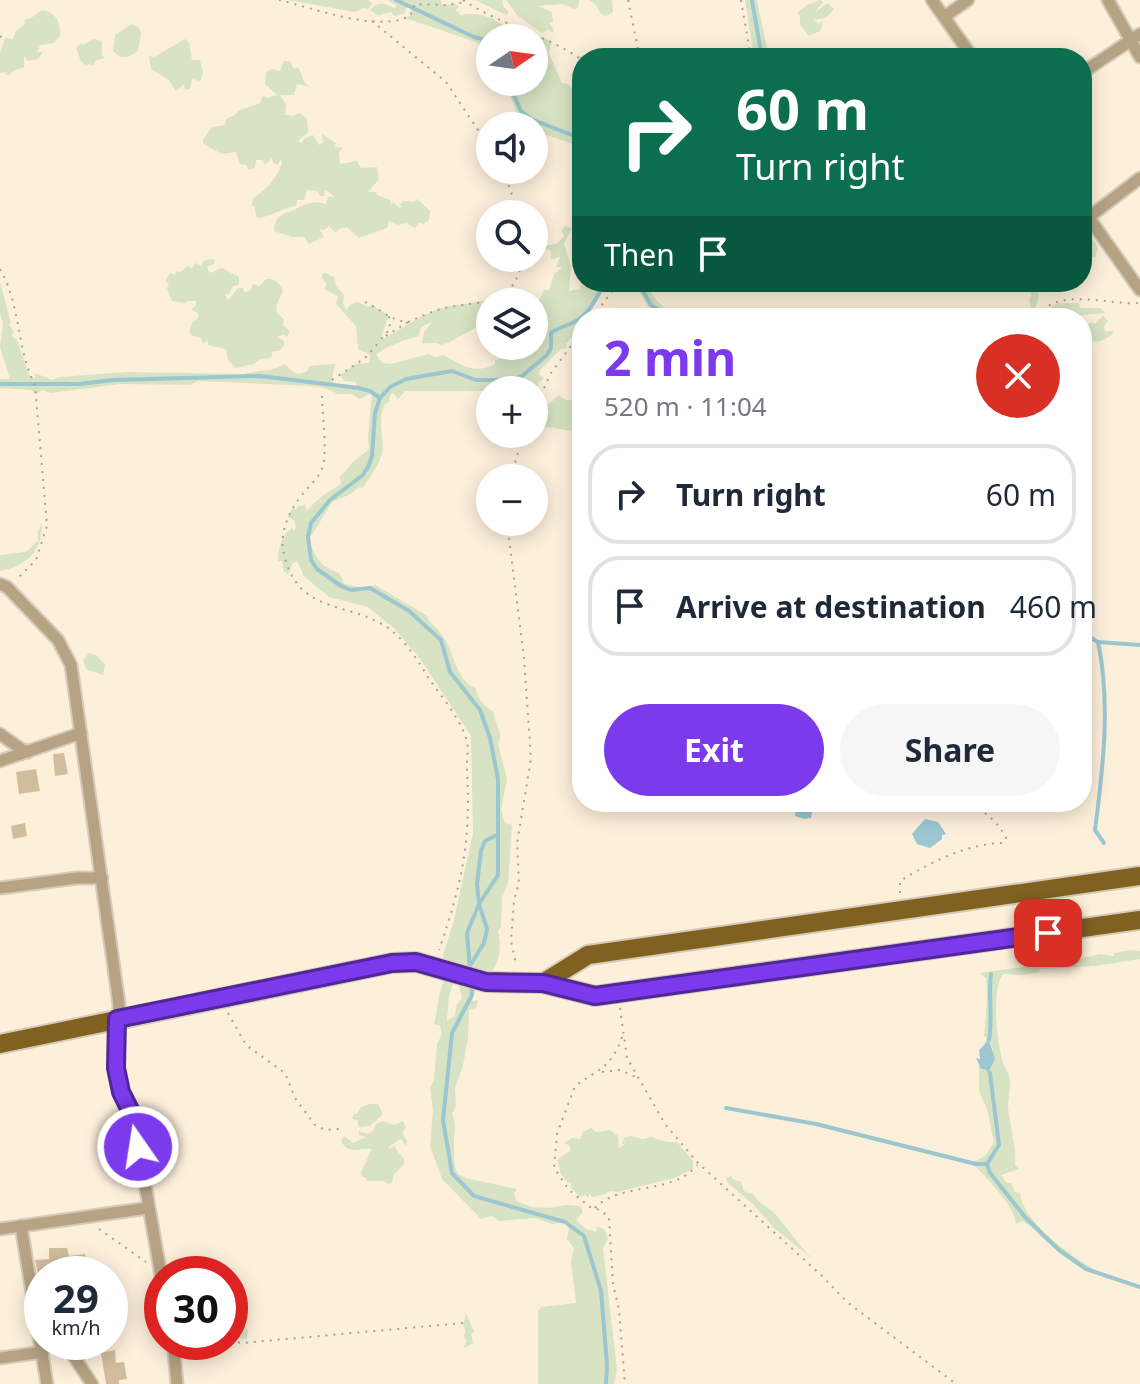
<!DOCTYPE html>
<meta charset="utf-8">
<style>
:root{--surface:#fff;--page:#f6f6f7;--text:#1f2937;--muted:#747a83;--line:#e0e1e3;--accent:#7c3aed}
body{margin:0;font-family:"Noto Sans",sans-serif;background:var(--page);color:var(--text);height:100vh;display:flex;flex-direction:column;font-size:30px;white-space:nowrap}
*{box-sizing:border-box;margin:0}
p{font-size:26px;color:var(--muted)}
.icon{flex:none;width:44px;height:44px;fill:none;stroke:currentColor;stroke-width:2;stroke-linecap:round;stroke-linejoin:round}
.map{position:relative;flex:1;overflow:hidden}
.side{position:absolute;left:572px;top:308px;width:520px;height:504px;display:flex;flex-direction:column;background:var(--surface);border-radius:32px;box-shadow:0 4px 20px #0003}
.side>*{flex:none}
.top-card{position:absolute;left:572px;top:48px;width:520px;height:244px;border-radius:32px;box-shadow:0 4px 20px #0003;background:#0b6e4f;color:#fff;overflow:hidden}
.needle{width:52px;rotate:77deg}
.buttons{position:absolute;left:476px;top:24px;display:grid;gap:16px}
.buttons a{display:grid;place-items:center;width:72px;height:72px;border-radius:50%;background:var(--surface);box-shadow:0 4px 20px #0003;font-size:40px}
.speed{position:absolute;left:24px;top:1256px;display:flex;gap:16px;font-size:40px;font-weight:700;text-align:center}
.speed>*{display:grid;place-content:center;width:104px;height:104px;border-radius:50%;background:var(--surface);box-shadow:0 4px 20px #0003;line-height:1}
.speed small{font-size:20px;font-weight:400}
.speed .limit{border:12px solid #d22;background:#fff;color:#111}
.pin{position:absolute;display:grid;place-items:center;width:68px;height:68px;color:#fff;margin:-34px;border-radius:16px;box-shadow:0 4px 12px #0006}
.me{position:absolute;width:88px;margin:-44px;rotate:347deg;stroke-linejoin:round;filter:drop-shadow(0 0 6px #0008)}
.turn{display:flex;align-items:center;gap:28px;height:168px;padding:0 32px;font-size:36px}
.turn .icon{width:104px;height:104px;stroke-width:2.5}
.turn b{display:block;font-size:56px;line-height:68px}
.then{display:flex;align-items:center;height:76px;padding:0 32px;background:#0003;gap:16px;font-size:30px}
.round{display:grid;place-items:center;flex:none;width:84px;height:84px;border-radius:42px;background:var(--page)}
.summary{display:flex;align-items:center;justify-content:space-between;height:136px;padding:0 32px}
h1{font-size:48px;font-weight:700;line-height:60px;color:var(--accent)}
.cta{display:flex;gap:16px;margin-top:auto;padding:16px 32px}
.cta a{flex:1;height:92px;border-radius:48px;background:var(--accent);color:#fff;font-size:32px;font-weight:700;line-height:92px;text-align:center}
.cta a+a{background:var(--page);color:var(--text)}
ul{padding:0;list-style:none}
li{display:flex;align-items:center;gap:24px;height:100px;margin:0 16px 12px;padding:0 16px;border:4px solid var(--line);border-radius:32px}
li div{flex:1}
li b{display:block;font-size:30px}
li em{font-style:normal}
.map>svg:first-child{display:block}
.green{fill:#d7e3c2}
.water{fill:#9cc7d1}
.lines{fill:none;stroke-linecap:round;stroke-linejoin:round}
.stream{stroke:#9cc7d1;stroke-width:4}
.building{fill:#d1bd9e}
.street-casing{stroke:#d7cbb8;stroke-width:15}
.primary-casing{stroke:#d7cbb8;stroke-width:22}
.path{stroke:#aba090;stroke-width:2;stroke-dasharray:2 6;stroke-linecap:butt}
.street{stroke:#b5a384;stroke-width:11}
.primary{stroke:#81611f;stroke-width:18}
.route-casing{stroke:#51269a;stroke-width:20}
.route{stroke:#7c3aed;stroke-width:14}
</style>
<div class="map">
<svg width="1140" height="1384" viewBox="0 0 1140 1384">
<rect width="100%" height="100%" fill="#fdf0db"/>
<g class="green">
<polygon points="288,0 369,0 373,4 368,9 363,8 355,12"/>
<path d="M387 0H441L442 5 455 4 459 7 455 10 461 15C474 11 494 17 504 26L501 30 505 38H490V51L478 43 406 18 410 16 412 7 406 8 405 13 394 16 391 12 378 15 370 10C377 1 385 3 394 8L397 6Z"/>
<polygon points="475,0 503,0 503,6 509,12 506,15"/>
<polygon points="506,0 579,0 578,8 574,9 562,4 538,6 552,12 553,22 549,23 554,30 553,33 548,29 542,33 518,16"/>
<polygon points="589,0 612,0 613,12 606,16 600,13 596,5"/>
<polygon points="745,0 757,0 769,58 754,58"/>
<polygon points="820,0 823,2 814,13 828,3 834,9 826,18 814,20 818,23 823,22 820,31 809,36 800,25 800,16 797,13 807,5"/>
<path d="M42 10C56 12 61 22 60 36L53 43 40 45 37 52H43L38 59 28 61 24 56V67L13 71 8 76 4 72 0 73V54L5 38 13 39 16 31 25 24 24 20 31 18Z"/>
<polygon points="132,24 139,28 141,33 138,51 128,57 120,57 113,51 115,35"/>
<polygon points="541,37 551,41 549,54 562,83 568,84 582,100 582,147 537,132 531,123 518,115 504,82 534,82 534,39"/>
<polygon points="94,39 102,41 102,55 105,58 95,61 93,66 89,64 86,66 81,61 76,48 81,43 83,45"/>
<polygon points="185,39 189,43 192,60 200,60 203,73 200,81 192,79 190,89 185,90 184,84 176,91 169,80 151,69 149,56 154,57"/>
<path d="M284 61H290L294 69 298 67 305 83 311 87 297 84 294 95H280L286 104 285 115 293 116 300 113 307 119 308 132 298 141 302 143 304 139 313 135 319 145 323 142 322 134 336 143 335 147 343 148 339 152 340 164 357 161 361 168 377 167 379 179 368 192H376L377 195 390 200 391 206 393 202 400 208 402 206 399 205 403 201 414 202 417 199 430 211 429 220 424 224 419 222 415 228 406 223 399 225 389 221 387 228 359 238 347 227 339 229 336 233 329 226 324 230 319 229 324 237 309 244 304 237H292L274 231C275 214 283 215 296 209 306 204 314 200 325 204L329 196 336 198 325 189 324 196H320L317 191 307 190 304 200H297L296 206C283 207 272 217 257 218L254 206H251L254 197C265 192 281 173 282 161L280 160 278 165 273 163 272 158 265 165 263 160H256L255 168 248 170 247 165 240 164 236 152 222 154 203 144V140L212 127 225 125 226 119 235 115 238 111 260 103 263 95 267 98 277 95 265 84 266 72 272 69 280 71Z"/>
<polygon points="1082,222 1098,248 1095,257 1086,257 1083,252 1091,250 1086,244"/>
<path d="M565 226 572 228 564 244 571 267 569 291 580 289 582 279V282H606L584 315 582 326 566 344 567 348 561 349 540 370 539 374 544 378 538 383V391L519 387 490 391H405L398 399 393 393 390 395 389 402 385 404C376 420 385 436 382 454 379 465 369 478 363 488L359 487 351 494 332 502 312 535 308 537C315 556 319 566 339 573L344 584 363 588 375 585 426 615C430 624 437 627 442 635 454 650 456 681 475 688 479 700 484 706 494 712 493 724 505 730 498 744L507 779 501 810 505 823 512 825 508 883 502 898 501 927 498 931C505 958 492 976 472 995L473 1001 478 1000 476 1008 469 1010 468 1037 463 1066 455 1088 456 1106 452 1114C457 1125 454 1129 454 1140 455 1173 450 1176 485 1182 496 1184 506 1188 517 1189L514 1193 516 1201 532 1207 548 1208 567 1205 580 1206 583 1212 576 1220 586 1229 596 1232 597 1226 604 1229 608 1239 603 1248 617 1370 614 1384H538V1311L541 1307 576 1303 571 1262 574 1248 567 1239 569 1227 565 1222 552 1224 535 1218 499 1221 492 1216 481 1219 442 1179 430 1146 433 1110 430 1088 434 1080 437 1044 442 1034 440 1026 434 1024C438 1011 437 993 445 980L453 983 449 996 447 1021 455 1016 456 1006 462 998 458 982 443 968V955L454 920 473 833 471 736 421 660 395 629 368 607 329 597 304 576 297 561 293 563 288 574 284 571 282 561H278C278 549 281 535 292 528L294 531 296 527 294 520 287 517 293 508 296 509 298 506 305 505 307 511C316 500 326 493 341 484L340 477 353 462 369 449 368 438 372 393 360 399 352 394H338L325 388 311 386 198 381 190 385 121 384 50 393 43 390 36 394 31 390 0 388V379H10L0 347 3 324 0 313V282L11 323 9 324 14 333 11 336 17 340 28 372 30 377 35 378V373L52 380 59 377 128 372 245 374C259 369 271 373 285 364 293 372 296 377 307 371L309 366 335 364 332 380 335 385 357 388 356 382 344 381 340 375 356 364 368 363 370 359 369 354 358 349 356 326 336 304 338 296 324 289 327 284 322 278V274L326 273 335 278 336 286 344 295 343 303 346 310 351 304 358 302 368 307 372 305 389 316 380 340C399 331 415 318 436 310 459 301 487 306 509 291L501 302H490V315L475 328 448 343 440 345 437 343H422L424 332 432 322 421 327 419 336C406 339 384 347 376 355L382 363 390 364 429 354 435 357 443 355C464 365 472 375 495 364V360L501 359V355L508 347 512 351 508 355 524 359 526 352 536 347 537 340 547 326H544V318L540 319 539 322 542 323V332L537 335 534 332 535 309 544 290H549L554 274 562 267H556L560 257 551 259V251L546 249V246L556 244 564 236 561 231Z"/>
<path d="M210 259 215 260 214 264 207 267 210 273 222 268 239 277V285L233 286 229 294H225L228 300 238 288H243L244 292 250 291 253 284 259 286 266 279C275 277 281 285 283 291L276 306 277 313 284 319 283 325 290 331 287 337 284 334 277 337 284 341V346L279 351H273L271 358 260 359 254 364 236 368 228 360 226 349 208 345V341L203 343 201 338 191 335 189 331 192 323 199 317 198 313 191 310 196 305V301H188L185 303 172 301 167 288 169 285 165 281 170 273 175 275 176 271 180 272 188 266 192 269 195 263 201 266 204 261Z"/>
<path d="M634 282H645C653 300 667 313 687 318 648 318 653 313 634 282Z"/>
<path d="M1031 282H1036C1042 302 1036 300 1031 318H1016L1013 313 1023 314 1031 309 1029 300 1031 296 1030 291 1033 288Z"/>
<polygon points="1058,303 1079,303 1080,308 1100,308 1106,313 1082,315 1081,318 1043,318 1049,308"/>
<polygon points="1103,315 1108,321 1104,326 1105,331 1113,331 1112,335 1101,341 1088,342 1089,339 1085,338 1082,340 1082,329 1088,332 1087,326 1090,322 1095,324"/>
<path d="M558 395 566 400H582V430C565 434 551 422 534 430 534 403 545 412 558 395Z"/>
<path d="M42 524C42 552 26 566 0 571V555L26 552 38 541V531Z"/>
<polygon points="89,653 96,655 105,665 103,675 86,669 83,660"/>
<path d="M1130 950 1140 951V959L1095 966 1040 969 1039 972 1024 975 1003 974C991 989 997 1040 1002 1059 1003 1065 1008 1070 1009 1076 1012 1084 1008 1097 1008 1107 1010 1127 1017 1149 1015 1165L1019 1169 1001 1175 1007 1183H1011L1015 1192 1020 1193C1024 1226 1077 1260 1104 1275 1084 1268 1064 1256 1047 1242 1039 1235 1032 1226 1022 1221L1016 1224C1015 1206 985 1176 972 1163L985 1156 994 1142 987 1109 979 1091V1064L981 1069 993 1050 990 1041 983 1045 987 1038 984 1036C986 1016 988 997 986 978L979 973 1042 964 1051 959 1069 958 1070 961 1100 954 1114 956V953Z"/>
<polygon points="369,1104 378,1104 383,1114 370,1126 359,1127 357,1120 352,1119 354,1114 357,1114 361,1107"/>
<path d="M383 1121 394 1125 403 1121 406 1128 402 1132 407 1141 406 1146 401 1139 388 1147 390 1149 394 1146C403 1161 412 1158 394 1174L392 1182 388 1184 384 1181H366L367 1179 362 1176 361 1172 372 1149C360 1147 349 1156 341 1141L344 1136 353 1143 366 1137 359 1135V1131L368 1134 373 1131 376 1124Z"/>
<polygon points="591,1128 596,1132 610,1130 618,1136 619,1148 624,1145 621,1141 626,1143 623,1138 631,1136 643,1139 651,1137 667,1142 677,1142 693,1161 693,1169 674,1178 618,1192 610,1191 603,1195 592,1197 589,1193 589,1198 585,1195 580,1197 571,1187 571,1182 568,1183 561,1174 557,1160 571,1150 570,1146 564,1143 572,1138 580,1139 583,1132"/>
<path d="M732 1176V1179L741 1182 744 1191 754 1195C758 1203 766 1206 773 1212 788 1227 798 1246 815 1261L773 1227 754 1205 727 1182 726 1178Z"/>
<polygon points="466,1313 474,1332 471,1334 473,1343 465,1348 464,1346 467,1341 463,1336 466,1331 463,1325"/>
<polygon points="238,1317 243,1318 246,1322 243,1323 248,1331 247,1339 231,1337 230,1323"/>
</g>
<g class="water">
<polygon points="796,802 814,802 811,818 804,819 795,816"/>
<polygon points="925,819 938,822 946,834 942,835 942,839 930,848 917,844 912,834"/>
<polygon points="989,1040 995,1059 988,1073 985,1069 981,1069 976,1058 980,1059 979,1050"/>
</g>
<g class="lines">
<g class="stream">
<polyline points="396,0 474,37 490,41"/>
<polyline points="752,0 762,58"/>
<polyline points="508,82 521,111 531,119 582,139"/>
<polyline points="638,282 651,305 670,318"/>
<polyline points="0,384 79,384 113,380 260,376 359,388 370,391 380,398"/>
<polyline points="1082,633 1098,642 1140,645"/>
<path d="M1098 642C1111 702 1103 769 1095 830L1104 843"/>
<polyline points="471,964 484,943 487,929 479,904 477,884 481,851 485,841 497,835"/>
<path d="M470 970 467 933 479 904 498 875V779L490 738 480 710 450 672 441 640 409 611 370 588 351 590 341 586 317 569 311 560 308 537 311 523 330 500 363 475 369 465 372 456 375 413 380 398 390 387 406 379 452 371 476 380H513L522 376 547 355 551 348V333C559 327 567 326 576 321 590 314 598 294 606 282"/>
<polyline points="471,983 472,995 452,1033 443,1120 452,1173 474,1196 565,1222 584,1236 601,1291 607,1364 606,1384"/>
<path d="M989 1040C993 1019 988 996 991 974"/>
<polyline points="990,1073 999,1145 987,1164 990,1173 1025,1217 1059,1250 1086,1269 1140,1287"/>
<polyline points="726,1108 816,1124 976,1164 987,1164"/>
</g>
</g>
<g class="building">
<polygon points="64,753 68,774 55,776 53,754"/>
<polygon points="36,769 40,791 19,794 16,772"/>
<polygon points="25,823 27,836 13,839 11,826"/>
<polygon points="49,1248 67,1248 69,1256 85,1254 87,1269 38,1274 35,1260 49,1259"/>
<polygon points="115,1350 116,1363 124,1362 127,1379 119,1380 119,1384 106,1384 101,1353"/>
</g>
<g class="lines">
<g class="street-casing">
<g id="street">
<polyline points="932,0 973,58"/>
<polyline points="1108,0 1140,57"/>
<polyline points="944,17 968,0"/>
<polyline points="1082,73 1140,34"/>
<polyline points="1082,208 1140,290"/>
<polyline points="1089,217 1140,178"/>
<polyline points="0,584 7,587 58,640 71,665 119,1004 116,1068 121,1092 133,1116 162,1281"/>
<polyline points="0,734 21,749 28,752"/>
<polyline points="0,761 81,733"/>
<polyline points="0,888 77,878 102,878"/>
<polyline points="21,1226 47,1384"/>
<polyline points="0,1229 148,1208"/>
<polyline points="70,1342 73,1355 92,1384"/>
<polyline points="173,1342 177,1384"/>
<polyline points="0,1358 43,1352"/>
</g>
</g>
<g class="primary-casing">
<g id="primary">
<polyline points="1140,876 588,955 543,983 595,996 1140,920"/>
<polyline points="0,1044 392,963 416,962 486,982 543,983"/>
</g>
</g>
<g class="path">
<path d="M279 0C314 8 377 33 410 16L415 4 447 5 466 2"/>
<path d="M463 0C500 25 545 34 582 60"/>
<polyline points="628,0 640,58"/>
<polyline points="741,0 751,58"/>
<polyline points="372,21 446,82 490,148"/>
<polyline points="0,36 4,40"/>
<polyline points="503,170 519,214"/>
<path d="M0 269C21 305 16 348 35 385L47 526 36 560 17 579"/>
<path d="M365 302C380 309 392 321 408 322L381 339 390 329 389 316"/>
<polyline points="592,318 619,282"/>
<path d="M1039 318C1052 285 1112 306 1139 303"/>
<path d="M408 322C420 317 432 311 445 308 487 299 513 308 523 258"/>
<polyline points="332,380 365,358 381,340"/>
<path d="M322 396C322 416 328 452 322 469 319 477 313 482 308 488 292 505 278 530 284 554 297 612 343 602 382 624 403 636 417 659 429 679 442 697 461 720 467 741 469 750 466 762 467 771 471 843 462 883 439 950"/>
<polyline points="534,410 551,373 582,331"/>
<polyline points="511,478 523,434"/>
<polyline points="507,522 524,658 531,759 517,843 519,883 514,900 511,941 516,964"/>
<path d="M900 893V881C931 862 966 844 1003 843L1006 838C998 821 984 812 969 802"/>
<polyline points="620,1008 627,1058 665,1124 698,1163 821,1275 847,1302 956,1384"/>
<polyline points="228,1013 246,1045 285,1073 295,1098 315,1125 325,1130 339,1129"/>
<path d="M622 1037C612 1067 599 1069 575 1086L557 1134 554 1168 569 1190 590 1207 600 1210 609 1217 613 1284 619 1310 625 1384"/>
<polyline points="602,1072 620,1070 638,1078"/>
<path d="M595 1208C619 1182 674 1195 697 1165"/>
<polyline points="99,1229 146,1262"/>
<polyline points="230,1341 242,1343 463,1323"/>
<polyline points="186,1347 224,1342"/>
</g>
<use href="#street" class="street"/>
<use href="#primary" class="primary"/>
</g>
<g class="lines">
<g class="route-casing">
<polyline id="route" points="138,1147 133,1116 121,1092 116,1068 117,1019 392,963 416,962 486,982 543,983 595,996 1048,933"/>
</g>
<use href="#route" class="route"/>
</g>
</svg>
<div class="buttons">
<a><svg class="needle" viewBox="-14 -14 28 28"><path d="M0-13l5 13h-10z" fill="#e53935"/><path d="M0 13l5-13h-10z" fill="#747a83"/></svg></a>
<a><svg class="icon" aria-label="sound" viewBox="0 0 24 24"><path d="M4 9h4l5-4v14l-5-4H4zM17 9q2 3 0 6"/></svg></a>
<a><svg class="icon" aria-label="search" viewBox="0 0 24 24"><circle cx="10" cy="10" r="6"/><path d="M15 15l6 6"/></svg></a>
<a><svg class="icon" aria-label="layers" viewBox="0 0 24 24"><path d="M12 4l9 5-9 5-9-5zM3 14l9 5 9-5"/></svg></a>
<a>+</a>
<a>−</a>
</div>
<div class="speed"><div>29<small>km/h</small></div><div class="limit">30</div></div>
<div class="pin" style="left:1048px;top:933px;background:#d93025"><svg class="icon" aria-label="arrive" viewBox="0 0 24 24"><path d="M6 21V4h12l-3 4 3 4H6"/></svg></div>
<svg class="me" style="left:138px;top:1147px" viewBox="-20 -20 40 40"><circle r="17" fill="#7c3aed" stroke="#fff" stroke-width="3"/><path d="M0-11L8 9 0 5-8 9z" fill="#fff"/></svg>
<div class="top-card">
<div class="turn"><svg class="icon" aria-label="right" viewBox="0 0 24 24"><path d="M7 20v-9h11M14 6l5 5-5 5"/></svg><div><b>60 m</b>Turn right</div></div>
<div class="then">Then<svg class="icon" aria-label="arrive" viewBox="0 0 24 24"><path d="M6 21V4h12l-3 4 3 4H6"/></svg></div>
</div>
<section class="side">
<div class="summary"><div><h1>2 min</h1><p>520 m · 11:04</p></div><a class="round" style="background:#d93025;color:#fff"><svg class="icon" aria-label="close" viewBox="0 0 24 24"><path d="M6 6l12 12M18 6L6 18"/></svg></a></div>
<ul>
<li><svg class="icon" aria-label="right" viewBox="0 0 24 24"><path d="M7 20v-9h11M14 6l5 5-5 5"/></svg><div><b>Turn right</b></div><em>60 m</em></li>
<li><svg class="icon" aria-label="arrive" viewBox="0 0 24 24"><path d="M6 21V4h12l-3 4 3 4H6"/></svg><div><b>Arrive at destination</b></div><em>460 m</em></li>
</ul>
<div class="cta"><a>Exit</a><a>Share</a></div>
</section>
</div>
